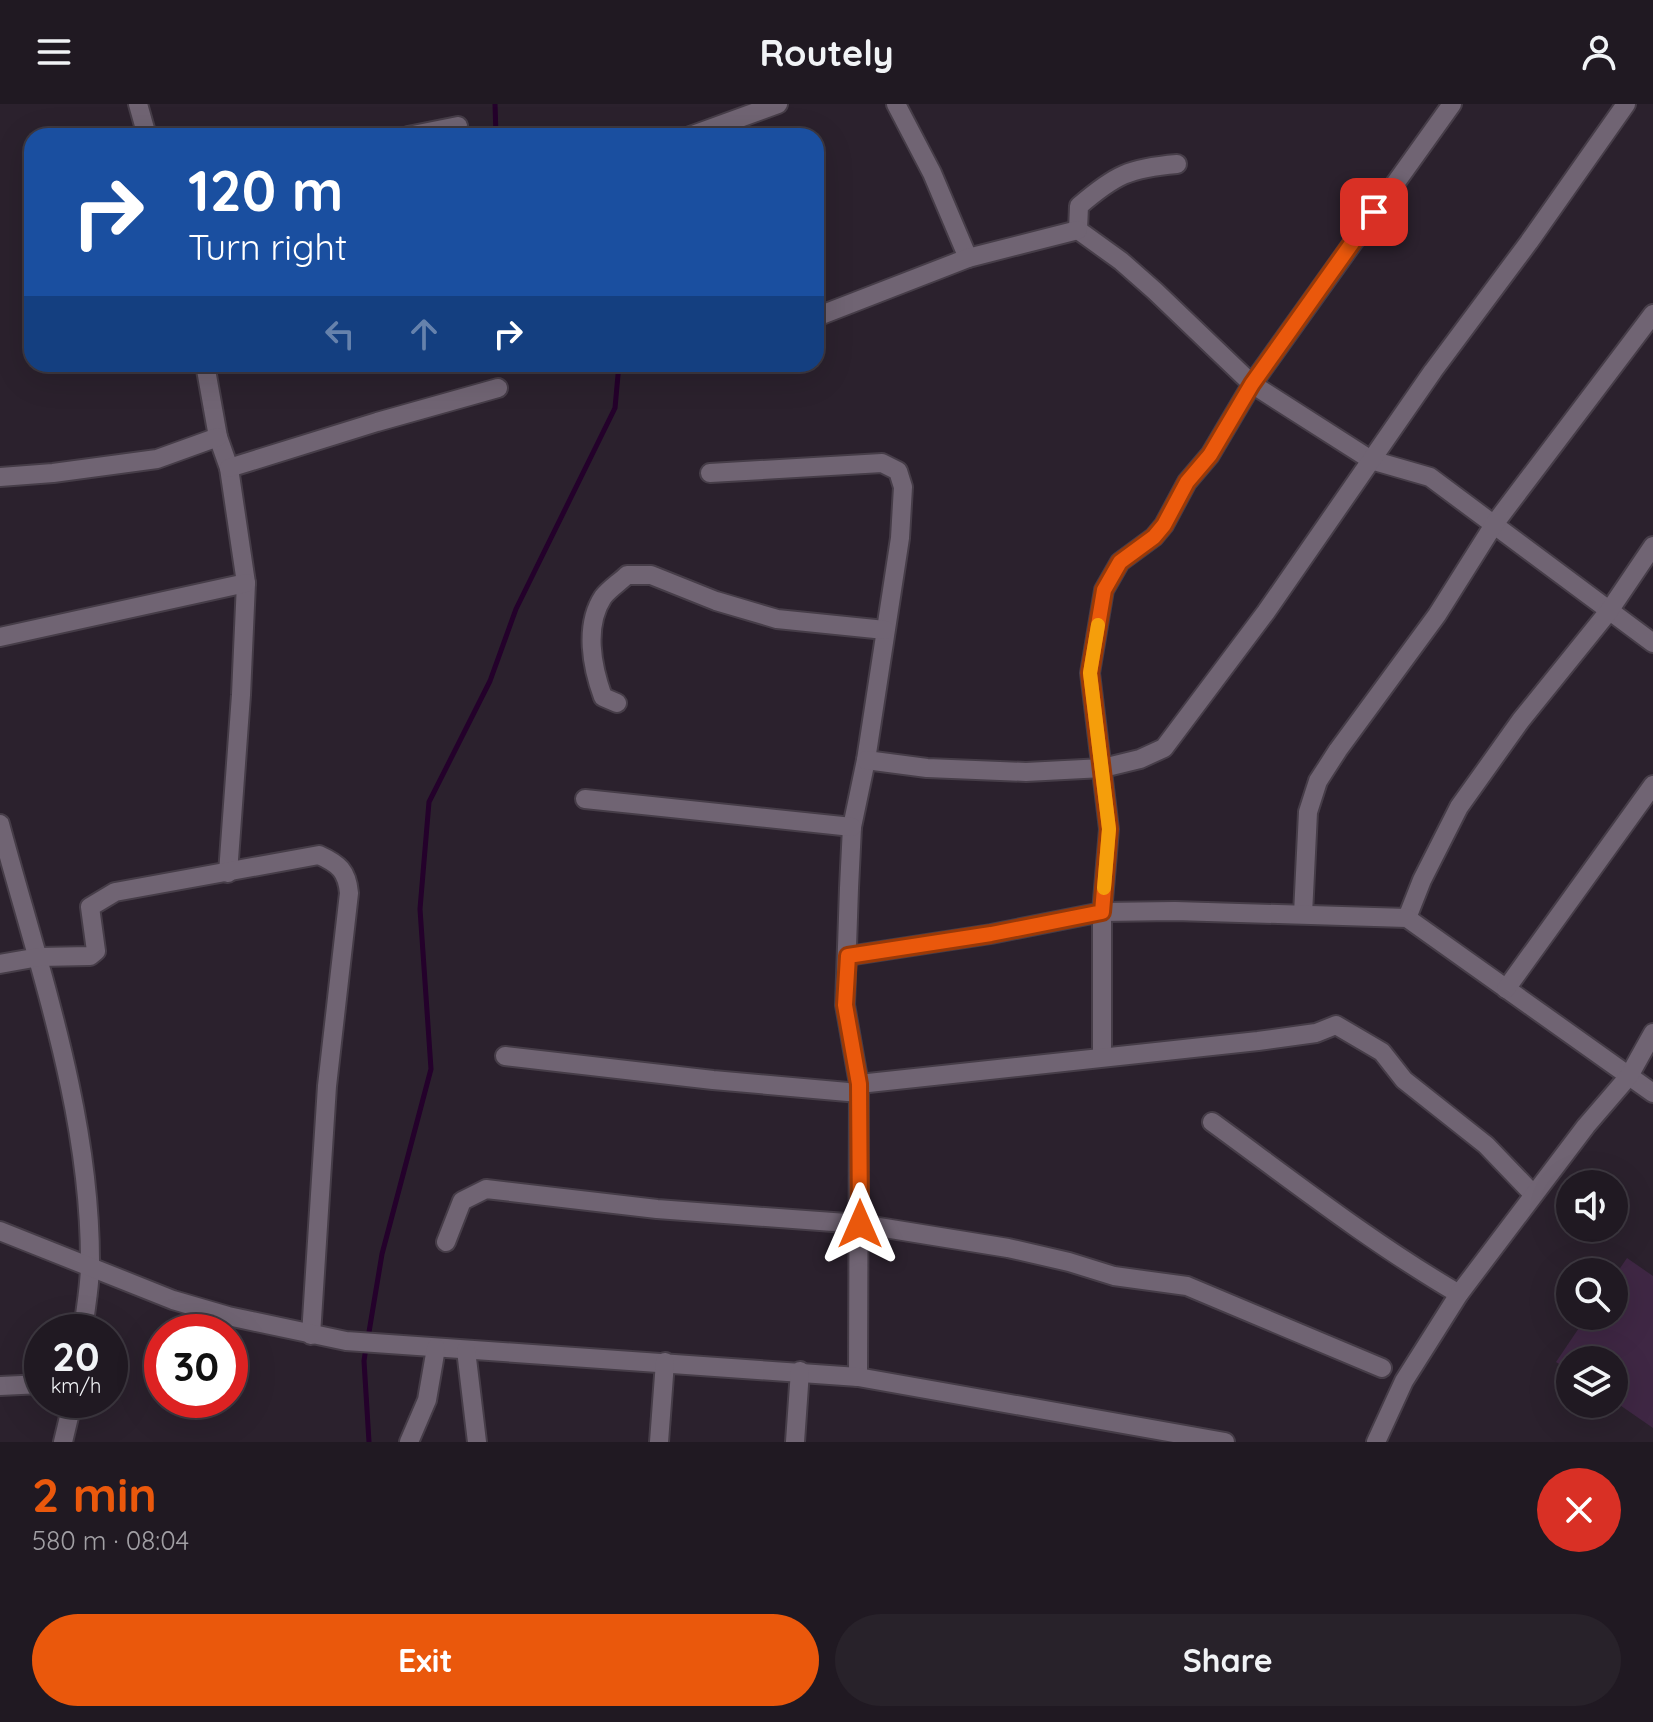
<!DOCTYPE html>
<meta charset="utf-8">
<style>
:root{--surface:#201922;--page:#28222a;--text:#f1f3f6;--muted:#a2a0a5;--line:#3d3840;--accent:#ea580c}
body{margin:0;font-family:Quicksand,sans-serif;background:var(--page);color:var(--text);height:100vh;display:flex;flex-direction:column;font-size:30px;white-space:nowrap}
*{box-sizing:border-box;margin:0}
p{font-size:26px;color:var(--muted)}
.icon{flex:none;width:44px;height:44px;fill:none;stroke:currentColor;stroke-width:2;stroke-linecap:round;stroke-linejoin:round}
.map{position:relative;height:1338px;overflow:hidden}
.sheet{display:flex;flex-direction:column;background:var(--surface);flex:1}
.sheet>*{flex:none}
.banner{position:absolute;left:24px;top:24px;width:800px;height:244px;border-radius:24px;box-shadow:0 8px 32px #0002,0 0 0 2px var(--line);background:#1a4fa0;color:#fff;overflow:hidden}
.controls{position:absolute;left:1556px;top:1066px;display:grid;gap:16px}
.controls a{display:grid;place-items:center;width:72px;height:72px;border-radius:50%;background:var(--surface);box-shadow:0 8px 32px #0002,0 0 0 2px var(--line);font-size:40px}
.speed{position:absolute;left:24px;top:1210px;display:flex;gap:16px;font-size:40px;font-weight:700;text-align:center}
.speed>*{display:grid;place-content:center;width:104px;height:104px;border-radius:50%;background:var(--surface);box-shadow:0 8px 32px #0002,0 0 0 2px var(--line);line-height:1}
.speed small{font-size:20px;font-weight:400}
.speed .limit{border:12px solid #d22;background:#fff;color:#111}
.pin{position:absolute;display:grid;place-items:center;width:68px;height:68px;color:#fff;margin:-34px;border-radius:16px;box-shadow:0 4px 12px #0006}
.me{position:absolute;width:88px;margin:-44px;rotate:0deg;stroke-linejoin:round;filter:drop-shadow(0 0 6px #0008)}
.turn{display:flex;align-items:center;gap:28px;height:168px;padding:0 32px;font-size:36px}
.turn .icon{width:104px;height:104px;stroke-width:2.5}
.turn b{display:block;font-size:56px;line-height:68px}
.lanes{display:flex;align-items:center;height:76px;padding:0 32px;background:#0003;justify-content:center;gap:40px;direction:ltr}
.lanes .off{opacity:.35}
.round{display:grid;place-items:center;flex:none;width:84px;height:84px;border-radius:42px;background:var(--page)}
.summary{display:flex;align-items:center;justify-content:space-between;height:136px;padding:0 32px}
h1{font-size:48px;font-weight:800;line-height:60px;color:var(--accent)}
.action{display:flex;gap:16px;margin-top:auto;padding:16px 32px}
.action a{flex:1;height:92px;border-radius:48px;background:var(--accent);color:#fff;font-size:32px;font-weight:800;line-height:92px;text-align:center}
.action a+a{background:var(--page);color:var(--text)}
header{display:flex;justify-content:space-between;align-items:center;height:104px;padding:0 32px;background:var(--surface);font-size:36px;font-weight:800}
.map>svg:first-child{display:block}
.green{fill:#3f2744}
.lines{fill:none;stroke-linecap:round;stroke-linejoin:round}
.stream{stroke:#24012b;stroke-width:5}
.minor-casing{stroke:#463d48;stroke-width:22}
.minor{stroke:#706473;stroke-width:18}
.route-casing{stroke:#983908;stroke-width:20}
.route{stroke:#ea580c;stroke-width:14}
.slow{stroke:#f59e0b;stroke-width:14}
</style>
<header><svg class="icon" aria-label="menu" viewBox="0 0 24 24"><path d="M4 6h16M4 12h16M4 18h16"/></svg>Routely<svg class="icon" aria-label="person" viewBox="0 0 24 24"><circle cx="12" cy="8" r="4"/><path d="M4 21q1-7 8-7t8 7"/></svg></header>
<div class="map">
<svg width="1653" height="1338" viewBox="0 0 1653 1338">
<rect width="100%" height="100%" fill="#2b212d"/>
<polygon class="green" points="1627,1154 1653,1172 1653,1324 1614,1297 1614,1256 1570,1256 1570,1267 1556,1258 1587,1212 1614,1212 1614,1173"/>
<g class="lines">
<g class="stream">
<polyline points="495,0 496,32"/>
<polyline points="368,1234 382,1150 431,965 420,805 429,698 490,577 516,505 615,304 619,260"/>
<polyline points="366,1243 364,1257 369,1338"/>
</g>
<g class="minor-casing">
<g id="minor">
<polyline points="138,0 147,32"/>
<polyline points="896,0 932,69 968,154"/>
<polyline points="408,32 458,22"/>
<polyline points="690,32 778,0"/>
<polyline points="1078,126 1121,157 1155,187 1252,280 1371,356 1430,373 1653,539"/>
<path d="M1078 126 1079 102C1115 71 1129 64 1177 60"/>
<polyline points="816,213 968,154 1078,126"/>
<polyline points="205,260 218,333 229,364 246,479 241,591 228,769"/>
<polyline points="229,364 377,318 498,284"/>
<polyline points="710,369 882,359 898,367 903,383 900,434 866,656 852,723 849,784 845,901 859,980 858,1273"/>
<polyline points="0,373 53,369 157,355 218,333"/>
<polyline points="0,533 246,479"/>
<path d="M617 599 603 593C592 563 584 522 603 493 609 485 620 478 627 471H651L716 497 777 515 885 526"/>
<polyline points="866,656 927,664 1026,668 1103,664 1140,655 1164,644 1266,508 1433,267 1529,138 1626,0"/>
<polyline points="585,695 852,723"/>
<path d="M0 720C39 865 91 1010 90 1161 90 1183 85 1206 83 1228"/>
<polyline points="1303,810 1308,708 1318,677 1338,646 1437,511 1495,419 1653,210"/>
<polyline points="1407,814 1422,776 1459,703 1521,616 1609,507 1653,442"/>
<polyline points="848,852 991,830 1102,808 1175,807 1407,814 1653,989"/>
<path d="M0 860 39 853 90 852 96 847 90 803 115 788 319 751C339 760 347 767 349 789L327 982 311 1231"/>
<polyline points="1506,885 1653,681"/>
<polyline points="505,952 713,976 859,989"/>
<polyline points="1102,953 1102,808 1109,725 1090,569 1104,486 1120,458 1154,433 1164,421 1187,378 1210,351 1252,280 1452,0"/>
<polyline points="859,980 1258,937 1316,929 1336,921 1382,948 1404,976 1486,1041 1533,1090"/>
<path d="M1212 1018C1294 1078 1372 1139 1459 1190"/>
<polyline points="0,1127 173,1196 228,1212 346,1237 858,1273 1225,1338"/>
<polyline points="446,1138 462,1097 486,1085 657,1105 860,1120 1008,1144 1069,1158 1114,1172 1187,1182 1382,1264"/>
<polyline points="466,1246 477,1338"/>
<polyline points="0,1282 42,1280"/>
<polyline points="63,1338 73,1296"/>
<polyline points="409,1338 427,1296 436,1244"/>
<polyline points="659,1338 665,1258"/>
<polyline points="795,1338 800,1267"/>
<polyline points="1376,1338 1404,1277 1459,1190 1586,1022 1629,972 1653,929"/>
</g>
</g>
<use href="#minor" class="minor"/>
</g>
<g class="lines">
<g class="route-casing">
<polyline id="route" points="860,1120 859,980 845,901 848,852 991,830 1102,808 1109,725 1090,569 1104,486 1120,458 1154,433 1164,421 1187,378 1210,351 1252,280 1374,108"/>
</g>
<use href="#route" class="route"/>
<polyline class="slow" points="1098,521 1090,569 1109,725 1104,784"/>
</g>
</svg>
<div class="controls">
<a><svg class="icon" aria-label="sound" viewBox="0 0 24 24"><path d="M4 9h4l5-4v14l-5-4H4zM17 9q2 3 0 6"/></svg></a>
<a><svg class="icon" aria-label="search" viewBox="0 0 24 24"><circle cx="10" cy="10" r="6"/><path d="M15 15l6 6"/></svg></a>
<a><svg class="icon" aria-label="layers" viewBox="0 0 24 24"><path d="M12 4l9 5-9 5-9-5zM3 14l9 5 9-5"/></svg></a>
</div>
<div class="speed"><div>20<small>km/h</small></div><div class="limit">30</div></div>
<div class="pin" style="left:1374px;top:108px;background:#d93025"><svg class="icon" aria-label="arrive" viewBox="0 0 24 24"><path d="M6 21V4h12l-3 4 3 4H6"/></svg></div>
<svg class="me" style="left:860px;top:1120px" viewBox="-20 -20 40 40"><path d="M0-17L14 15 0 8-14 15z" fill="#ea580c" stroke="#fff" stroke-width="4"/></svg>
<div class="banner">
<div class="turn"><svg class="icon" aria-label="right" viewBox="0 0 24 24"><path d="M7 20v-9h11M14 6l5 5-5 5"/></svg><div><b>120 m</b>Turn right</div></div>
<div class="lanes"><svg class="icon off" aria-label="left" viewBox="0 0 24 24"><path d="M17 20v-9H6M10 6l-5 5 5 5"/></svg><svg class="icon off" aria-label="ahead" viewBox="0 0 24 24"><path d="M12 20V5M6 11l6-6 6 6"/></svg><svg class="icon" aria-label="right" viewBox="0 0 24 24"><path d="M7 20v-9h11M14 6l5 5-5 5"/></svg></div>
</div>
</div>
<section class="sheet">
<div class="summary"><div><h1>2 min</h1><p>580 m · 08:04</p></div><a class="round" style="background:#d93025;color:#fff"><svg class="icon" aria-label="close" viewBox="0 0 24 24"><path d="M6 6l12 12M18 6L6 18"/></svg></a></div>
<div class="action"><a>Exit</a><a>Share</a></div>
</section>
